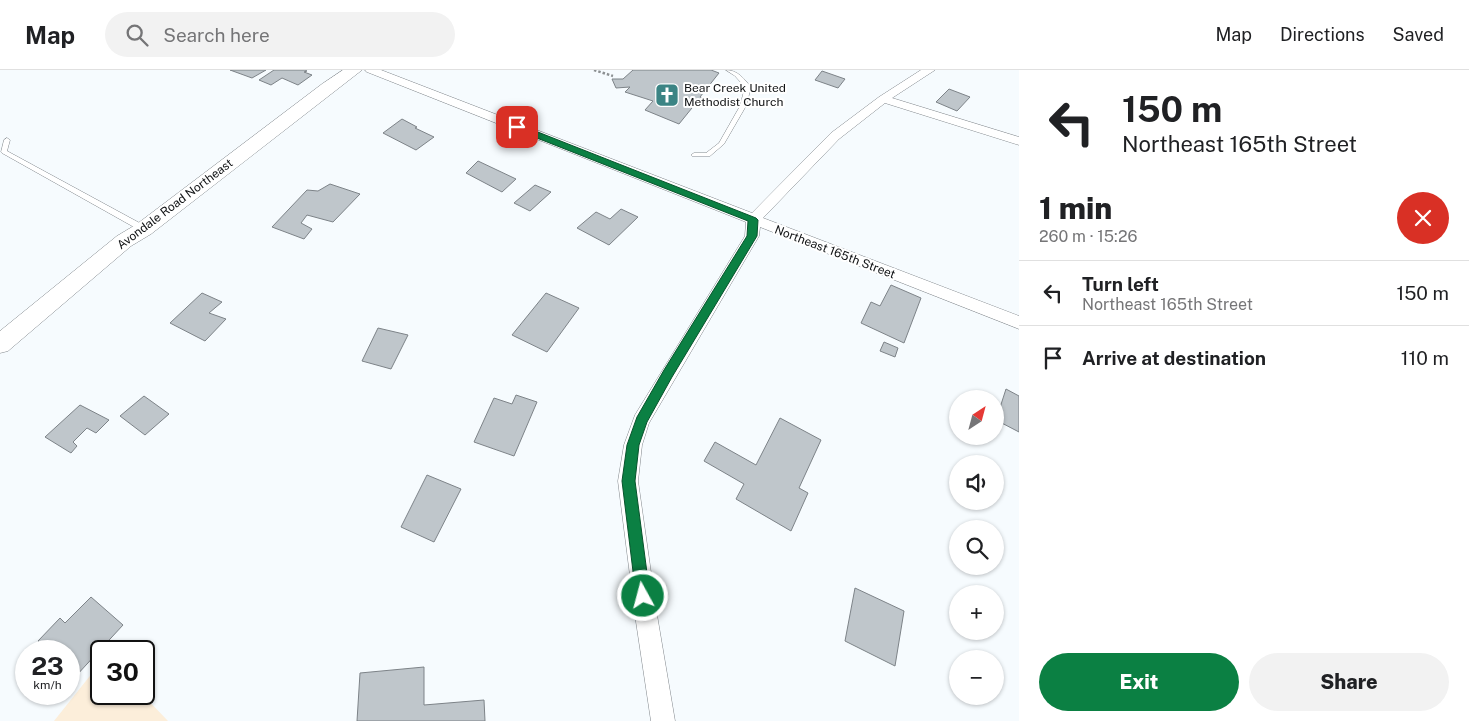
<!DOCTYPE html>
<meta charset="utf-8">
<style>
:root{--surface:#fff;--page:#f2f2f2;--text:#202124;--muted:#757577;--line:#e0e0e0;--accent:#0b8043}
body{margin:0;font-family:"Public Sans",sans-serif;background:var(--page);color:var(--text);height:100vh;display:flex;flex-direction:column;font-size:19px;white-space:nowrap}
*{box-sizing:border-box;margin:0}
p{font-size:16px;color:var(--muted)}
.icon{flex:none;width:28px;height:28px;fill:none;stroke:currentColor;stroke-width:2;stroke-linecap:round;stroke-linejoin:round}
.map{position:relative;flex:1;overflow:hidden}
.panel{display:flex;flex-direction:column;background:var(--surface);width:450px}
.panel>*{flex:none}
.banner{background:#fff;color:var(--text);overflow:hidden}
.needle{width:32px;rotate:36deg}
.controls{position:absolute;left:949px;top:320px;display:grid;gap:10px}
.controls a{display:grid;place-items:center;width:55px;height:55px;border-radius:50%;background:var(--surface);box-shadow:0 1px 4px #0004;font-size:25px}
.speed{position:absolute;left:15px;top:570px;display:flex;gap:10px;font-size:25px;font-weight:700;text-align:center}
.speed>*{display:grid;place-content:center;width:65px;height:65px;border-radius:50%;background:var(--surface);box-shadow:0 1px 4px #0004;line-height:1}
.speed small{font-size:12px;font-weight:400}
.speed .limit{border:2px solid #111;border-radius:8px;background:#fff;color:#111}
.pin{position:absolute;display:grid;place-items:center;width:42px;height:42px;color:#fff;margin:-21px;border-radius:10px;box-shadow:0 2px 8px #0006}
.me{position:absolute;width:55px;margin:-28px;rotate:353deg;stroke-linejoin:round;filter:drop-shadow(0 0 4px #0008)}
.turn{display:flex;align-items:center;gap:18px;height:105px;padding:0 20px;font-size:22px}
.turn .icon{width:65px;height:65px;stroke-width:2.5}
.turn b{display:block;font-size:35px;line-height:42px}
.round{display:grid;place-items:center;flex:none;width:52px;height:52px;border-radius:26px;background:var(--page)}
.head{display:flex;align-items:center;justify-content:space-between;height:85px;padding:0 20px}
h1{font-size:30px;font-weight:800;line-height:38px}
.cta{display:flex;gap:10px;margin-top:auto;padding:10px 20px}
.cta a{flex:1;height:58px;border-radius:30px;background:var(--accent);color:#fff;font-size:20px;font-weight:800;line-height:58px;text-align:center}
.cta a+a{background:var(--page);color:var(--text)}
ul{padding:0;list-style:none}
li{display:flex;align-items:center;gap:15px;height:65px;padding:0 20px;border-top:1px solid var(--line)}
li div{flex:1}
li b{display:block;font-size:19px}
li em{font-style:normal}
header{display:flex;align-items:center;gap:30px;box-sizing:border-box;height:70px;padding:0 25px;background:var(--surface);border-bottom:1px solid var(--line)}
header strong{font-size:24px}
nav{display:flex;gap:28px;margin-inline-start:auto;font-size:18px}
.search{width:350px;height:45px;background:var(--page);display:flex;align-items:center;gap:12px;box-sizing:border-box;padding:0 18px;border-radius:28px;color:var(--muted);font-size:19px}
main{display:flex;flex:1;min-height:0}
.map>svg:first-child{display:block}
.education{fill:#fceeda}
.building{fill:#bfc6cb;stroke:#7d8388}
.lines{fill:none;stroke-linecap:round;stroke-linejoin:round}
.service-casing{stroke:#80868b;stroke-width:1}
.minor-casing{stroke:#80868b;stroke-width:1}
.secondary-casing{stroke:#80868b;stroke-width:1}
.path{stroke:#8c9092;stroke-width:2.5;stroke-dasharray:2.5 2;stroke-linecap:butt}
.service{fill:#fff;fill-rule:evenodd}
.minor{fill:#fff;fill-rule:evenodd}
.secondary{fill:#fff;fill-rule:evenodd}
.route{fill:#0b8043;stroke:#07532c}
.labels{text-anchor:middle;stroke-width:4;stroke-linejoin:round;paint-order:stroke}
.far-poi-label{font-size:12px;fill:#101214;stroke:#fff;text-anchor:start}
.far-street-label{font-size:12px;fill:#101214;stroke:#fff}
</style>
<header>
<strong>Map</strong>
<div class="search"><svg class="icon" aria-label="search" viewBox="0 0 24 24"><circle cx="10" cy="10" r="6"/><path d="M15 15l6 6"/></svg>Search here</div>
<nav><a>Map</a><a>Directions</a><a>Saved</a></nav>
</header>
<main>
<div class="map">
<svg width="1019" height="651" viewBox="0 0 1019 651">
<rect width="100%" height="100%" fill="#f6fbfe"/>
<polygon class="education" points="101,592 101,624 142,624 168,651 54,651"/>
<g class="building">
<polygon points="230,0 266,0 252,8"/>
<polygon points="274,0 305,0 307,1 304,2 312,5 298,15 282,8 271,15 259,10"/>
<polygon points="633,0 711,0 719,3 700,27 707,29 701,35 696,33 679,54 645,40 653,31 625,22 630,17 616,18 612,9 623,9"/>
<polygon points="822,1 845,9 838,18 815,10"/>
<polygon points="949,19 970,27 957,41 936,32"/>
<polygon points="402,49 417,57 415,58 434,67 416,80 383,63"/>
<polygon points="478,91 516,109 502,122 466,103"/>
<polygon points="330,114 360,124 333,152 307,145 301,153 312,159 304,169 272,157 307,120 318,121"/>
<polygon points="535,115 551,122 530,141 514,133"/>
<polygon points="621,139 638,147 609,175 577,158 596,142 610,149"/>
<polygon points="891,215 921,228 904,273 861,253 871,232 880,236"/>
<polygon points="202,223 222,232 209,243 226,249 205,271 170,253"/>
<polygon points="546,223 579,238 547,282 512,265"/>
<polygon points="378,258 408,265 391,299 362,291"/>
<polygon points="884,272 898,278 895,287 880,281"/>
<polygon points="1006,319 1019,326 1019,362 996,350"/>
<polygon points="516,325 537,332 514,386 474,372 494,328 512,334"/>
<polygon points="144,326 169,344 145,365 120,346"/>
<polygon points="80,335 109,350 96,363 87,358 73,372 77,376 71,383 45,367"/>
<polygon points="780,348 821,370 799,418 808,423 791,461 736,429 744,414 704,391 715,372 756,395"/>
<polygon points="427,405 461,419 434,472 401,457"/>
<polygon points="855,518 904,541 895,596 845,571"/>
<polygon points="91,527 123,555 75,607 69,601 69,581 48,581 38,571 60,548 65,553"/>
<polygon points="424,597 424,635 484,630 485,651 357,651 360,603"/>
</g>
<g class="lines">
<g class="service-casing">
<g id="service">
<path d="M726 0C738 0 744 9 751 17L746 36 724 74 710 86H692L691 85 694 83H706L719 73 740 36 745 17 735 6Z"/>
<polygon points="7,68 10,70 7,81 147,157 147,161 141,161 2,83 1,82 4,70"/>
</g>
</g>
<g class="minor-casing">
<polygon id="minor" points="365,0 381,0 752,143 831,63 879,27 921,0 935,0 892,28 1019,67 1019,75 885,33 839,69 763,148 1019,246 1019,259 760,157 759,166 649,353 642,375 638,411 657,545 675,651 651,651 635,545 618,411 624,375 635,345 745,166 746,152 367,2"/>
</g>
<g class="secondary-casing">
<polygon id="secondary" points="343,0 362,0 151,164 131,176 8,281 0,283 0,261 117,166 137,154 322,14"/>
</g>
<polyline class="path" points="594,0 613,6"/>
<use href="#service" class="service"/>
<use href="#minor" class="minor"/>
<use href="#secondary" class="secondary"/>
</g>
<polygon class="route" points="514,55 520,55 756,148 758,150 757,166 672,307 647,352 639,375 635,411 650,526 648,531 643,533 638,531 636,526 622,411 627,375 637,347 664,300 747,166 748,151 514,59"/>
<defs>
<g id="church-square" transform="scale(1.25)"><rect x="-9" y="-9" width="18" height="18" rx="4" fill="#3b8484" stroke="#fff"/><path d="M-1.2-6h2.4v3.5h3.3v2.4h-3.3V6h-2.4V-.1h-3.3v-2.4h3.3Z" fill="#fff"/></g>
</defs>
<g fill-rule="evenodd">
<use href="#church-square" x="667" y="25"/>
</g>
<g class="labels">
<g class="far-poi-label">
<text x="684" y="22">Bear Creek United<tspan x="684" dy="14">Methodist Church</tspan></text>
</g>
<g class="far-street-label">
<text transform="translate(175 134) rotate(-37)" y="4">Avondale Road Northeast</text>
<text transform="translate(835 182) rotate(21)" y="4">Northeast 165th Street</text>
</g>
</g>
</svg>
<div class="controls">
<a><svg class="needle" viewBox="-14 -14 28 28"><path d="M0-13l5 13h-10z" fill="#e53935"/><path d="M0 13l5-13h-10z" fill="#757577"/></svg></a>
<a><svg class="icon" aria-label="sound" viewBox="0 0 24 24"><path d="M4 9h4l5-4v14l-5-4H4zM17 9q2 3 0 6"/></svg></a>
<a><svg class="icon" aria-label="search" viewBox="0 0 24 24"><circle cx="10" cy="10" r="6"/><path d="M15 15l6 6"/></svg></a>
<a>+</a>
<a>−</a>
</div>
<div class="speed"><div>23<small>km/h</small></div><div class="limit">30</div></div>
<div class="pin" style="left:517px;top:57px;background:#d93025"><svg class="icon" aria-label="arrive" viewBox="0 0 24 24"><path d="M6 21V4h12l-3 4 3 4H6"/></svg></div>
<svg class="me" style="left:643px;top:526px" viewBox="-20 -20 40 40"><circle r="17" fill="#0b8043" stroke="#fff" stroke-width="3"/><path d="M0-11L8 9 0 5-8 9z" fill="#fff"/></svg>
</div>
<section class="panel">
<div class="banner">
<div class="turn"><svg class="icon" aria-label="left" viewBox="0 0 24 24"><path d="M17 20v-9H6M10 6l-5 5 5 5"/></svg><div><b>150 m</b>Northeast 165th Street</div></div>
</div>
<div class="head"><div><h1>1 min</h1><p>260 m · 15:26</p></div><a class="round" style="background:#d93025;color:#fff"><svg class="icon" aria-label="close" viewBox="0 0 24 24"><path d="M6 6l12 12M18 6L6 18"/></svg></a></div>
<ul>
<li><svg class="icon" aria-label="left" viewBox="0 0 24 24"><path d="M17 20v-9H6M10 6l-5 5 5 5"/></svg><div><b>Turn left</b><p>Northeast 165th Street</p></div><em>150 m</em></li>
<li><svg class="icon" aria-label="arrive" viewBox="0 0 24 24"><path d="M6 21V4h12l-3 4 3 4H6"/></svg><div><b>Arrive at destination</b></div><em>110 m</em></li>
</ul>
<div class="cta"><a>Exit</a><a>Share</a></div>
</section>
</main>
